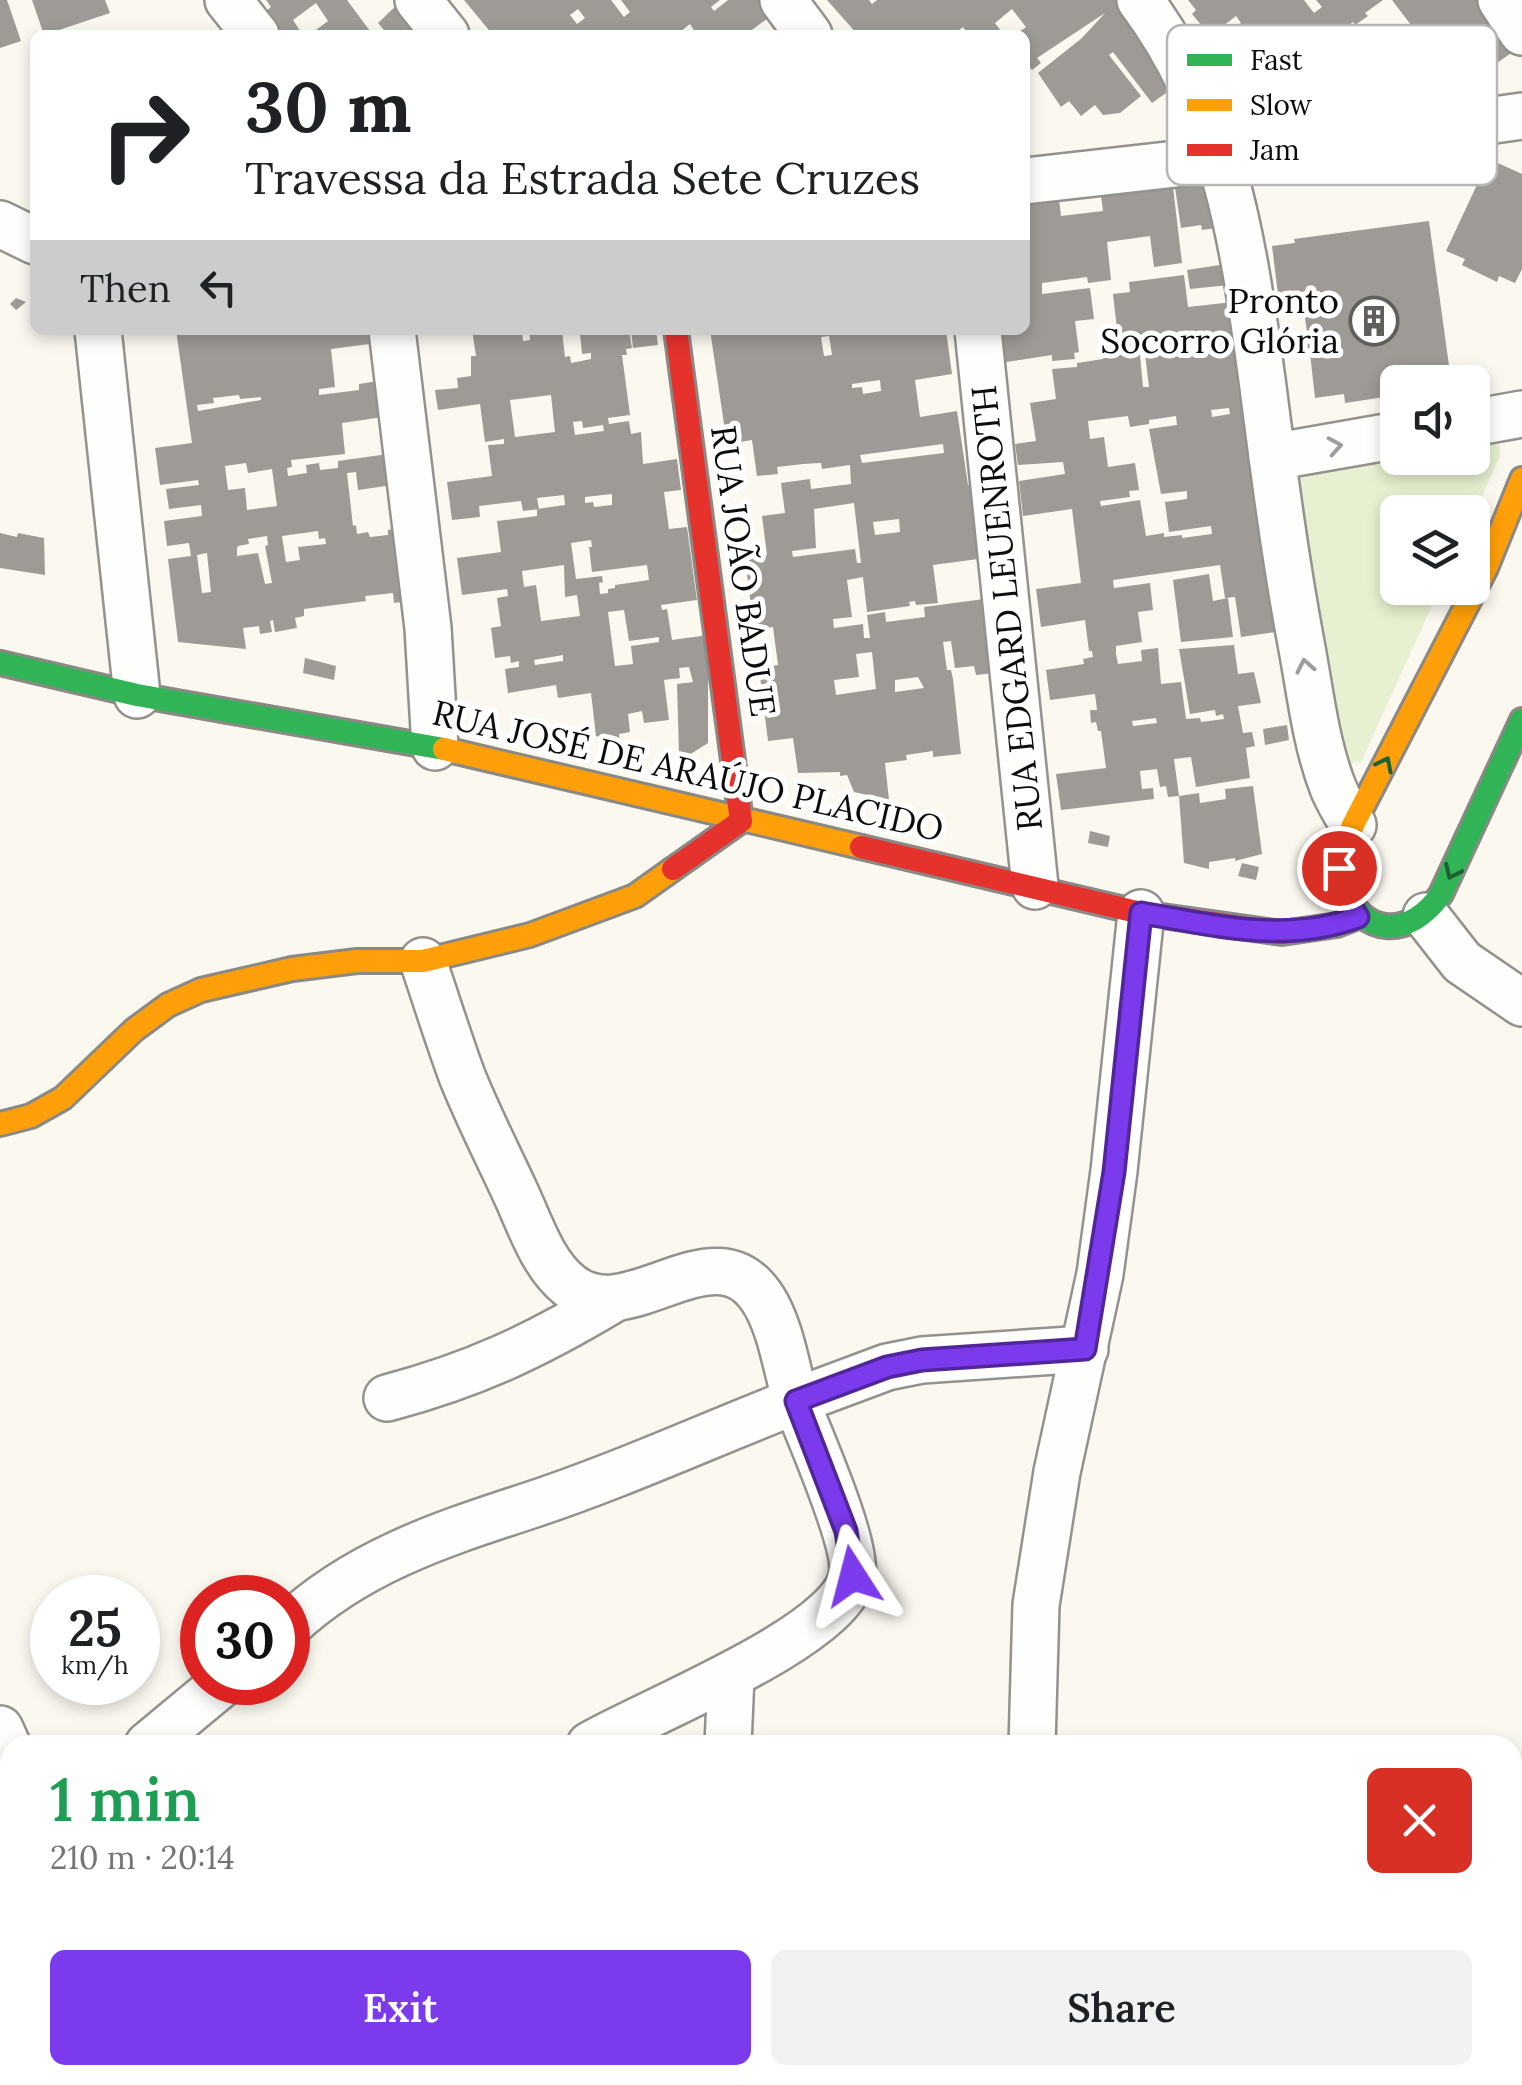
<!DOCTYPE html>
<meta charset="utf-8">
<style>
:root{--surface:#fff;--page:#f2f2f2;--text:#202124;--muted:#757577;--accent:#7c3aed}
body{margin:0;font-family:Lora,serif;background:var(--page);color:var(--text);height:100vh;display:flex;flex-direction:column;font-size:38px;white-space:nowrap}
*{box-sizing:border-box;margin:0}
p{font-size:32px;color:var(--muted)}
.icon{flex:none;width:55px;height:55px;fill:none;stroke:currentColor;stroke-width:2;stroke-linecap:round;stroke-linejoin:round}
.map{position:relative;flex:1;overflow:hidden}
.side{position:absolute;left:0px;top:1735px;width:1522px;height:350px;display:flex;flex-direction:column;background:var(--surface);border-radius:30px 30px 0 0;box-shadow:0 5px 15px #0003}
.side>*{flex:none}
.banner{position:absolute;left:30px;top:30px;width:1000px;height:305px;border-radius:15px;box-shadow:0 5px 15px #0003;background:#fff;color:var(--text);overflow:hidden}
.tools{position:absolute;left:1380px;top:365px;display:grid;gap:20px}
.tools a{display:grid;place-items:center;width:110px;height:110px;border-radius:15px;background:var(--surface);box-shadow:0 5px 15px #0003;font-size:50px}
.speed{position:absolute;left:30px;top:1575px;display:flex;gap:20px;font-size:50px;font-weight:700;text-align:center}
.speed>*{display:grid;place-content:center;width:130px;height:130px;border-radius:50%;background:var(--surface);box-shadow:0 5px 15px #0003;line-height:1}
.speed small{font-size:25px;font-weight:400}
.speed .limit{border:15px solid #d22;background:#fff;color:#111}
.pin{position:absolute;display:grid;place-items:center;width:85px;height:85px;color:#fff;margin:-42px;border:5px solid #fff;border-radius:50%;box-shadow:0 2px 10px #0007}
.me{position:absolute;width:110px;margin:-55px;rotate:351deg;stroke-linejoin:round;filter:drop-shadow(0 0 8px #0008)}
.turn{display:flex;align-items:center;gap:35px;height:210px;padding:0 50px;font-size:45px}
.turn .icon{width:130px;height:130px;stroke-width:2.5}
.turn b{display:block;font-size:70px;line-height:85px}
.then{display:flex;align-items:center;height:95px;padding:0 50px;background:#0003;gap:20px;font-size:38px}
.round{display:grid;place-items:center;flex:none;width:105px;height:105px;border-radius:15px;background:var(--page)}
.overview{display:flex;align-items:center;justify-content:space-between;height:170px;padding:0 50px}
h1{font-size:60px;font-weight:600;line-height:75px;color:#1e9e55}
.cta{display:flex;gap:20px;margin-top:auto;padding:20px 50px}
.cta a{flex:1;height:115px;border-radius:15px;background:var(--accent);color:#fff;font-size:40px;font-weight:600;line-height:115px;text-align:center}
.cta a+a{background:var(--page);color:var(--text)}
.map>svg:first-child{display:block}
.green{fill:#e7f0d0}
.building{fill:#9e9a96;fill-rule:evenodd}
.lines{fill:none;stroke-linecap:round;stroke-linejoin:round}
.street-casing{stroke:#94928f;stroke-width:50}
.fast-casing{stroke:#8a8985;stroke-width:28}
.slow-casing{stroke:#8a8985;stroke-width:28}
.jam-casing{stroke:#8a8985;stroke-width:28}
.street{stroke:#fefefd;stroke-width:45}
.fast{stroke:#30b455;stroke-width:22}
.slow{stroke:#ff9f0a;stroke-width:22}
.jam{stroke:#e5322d;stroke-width:22}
.oneway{stroke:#9d9d9d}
.oneway2{stroke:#1e6030}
.route-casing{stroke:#51269a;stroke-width:25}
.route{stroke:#7c3aed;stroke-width:18}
.labels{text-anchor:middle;stroke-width:10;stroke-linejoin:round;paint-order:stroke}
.poi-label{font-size:35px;fill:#0c0c0c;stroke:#fff;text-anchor:end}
.street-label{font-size:35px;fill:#0c0c0c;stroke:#fff}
.key{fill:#fff;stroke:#b6b6b6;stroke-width:2.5}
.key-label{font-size:28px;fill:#0c0c0c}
</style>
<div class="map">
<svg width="1522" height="2085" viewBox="0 0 1522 2085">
<rect width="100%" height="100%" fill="#fbf8f0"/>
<polygon class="green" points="1473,436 1498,438 1500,456 1473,516 1472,512 1398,512 1398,588 1440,588 1361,762 1349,764 1339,758 1280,465 1398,458 1472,458"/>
<g class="building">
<polygon points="0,0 7,0 21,41 0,48"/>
<polygon points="32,0 105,0 110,13 44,35"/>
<polygon points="266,0 347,0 373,35 309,35 328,21 316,3 293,20 301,32 281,35 264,13 271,7"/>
<path d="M464 0H611L624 17 630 12 621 0H720L711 7 714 11 728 0H759L771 16 745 35H692L695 32 690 24 676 35H493ZM578 9 585 18 577 24 570 15Z"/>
<polygon points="827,0 869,0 872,4 877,0 1127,0 1173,88 1152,103 1113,52 1109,55 1141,96 1120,113 1103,115 1095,105 1081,116 1069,101 1061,107 1038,73 1082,38 1105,13 1037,58 1041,63 1032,70 1025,62 1025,35 1015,35 1026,27 1012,9 995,23 1004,35 969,35 963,27 953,35 858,35"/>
<path d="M1188 0H1304L1314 13 1322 7 1316 0H1383L1365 13 1368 16 1355 25 1353 22 1297 65 1278 42 1240 72 1192 14 1196 10ZM1236 16 1241 23 1223 37 1218 30Z"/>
<polygon points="1392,0 1484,0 1514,51 1490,68 1482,59 1441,75 1434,65 1419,75 1400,50 1390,57 1385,51 1414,29"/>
<polygon points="400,2 426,35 388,35 378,23"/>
<polygon points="1489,159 1522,174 1522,269 1515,283 1499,276 1497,282 1462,265 1465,259 1446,251"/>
<polygon points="1173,174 1208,181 1222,227 1202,230 1201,225 1181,228"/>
<polygon points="1172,179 1182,263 1154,267 1150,236 1107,242 1111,280 1088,283 1087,277 1042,283 1042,294 1090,288 1094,319 1075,321 1079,352 1074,353 1075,359 1052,361 1052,355 1006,362 1001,330 1025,330 1025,200 1029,199 1030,203 1059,199 1061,216 1103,211 1100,188"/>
<polygon points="1429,221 1451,380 1398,382 1398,395 1345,403 1344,394 1315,398 1310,353 1295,354 1292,333 1307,332 1302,297 1290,298 1291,309 1280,310 1272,246 1295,243 1294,239"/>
<polygon points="1226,264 1229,285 1190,289 1187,270"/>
<path d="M1184 275 1188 307 1233 302 1276 632 1241 637 1235 597 1225 598 1220 565 1113 580 1114 588 1150 583 1153 610 1138 612 1142 642 1116 646V654L1118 664 1142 661 1141 650 1158 648 1161 684 1181 682 1186 719 1200 718 1201 722 1224 719 1223 714 1216 716 1215 710 1190 714 1179 649 1234 645 1238 674 1254 672 1261 703 1238 706 1243 733 1252 732 1255 746 1246 748 1250 778 1196 787 1191 757 1174 759 1179 796 1199 793 1200 803 1226 799 1225 789 1253 786 1262 854 1235 861V858L1209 862V869L1184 863 1179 796 1168 797 1166 786 1160 787 1157 769 1140 771 1142 789 1153 788 1154 799 1061 810 1056 774 1106 768 1101 731H1098L1096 722 1091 723 1090 710H1097L1095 694 1050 700 1046 670 1084 664 1083 659 1093 657 1092 651H1089L1085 620 1041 627 1036 589 1081 583 1072 509 1023 516 1019 481 1065 474 1063 462 1018 465 1015 444 1036 441 1030 403 1056 399 1052 369 1077 367V363L1103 359 1104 340 1118 338 1113 294 1130 292 1129 282ZM1219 339 1220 352 1196 355 1195 350 1145 354 1149 387H1143L1139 345 1165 341 1166 347ZM1229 408 1230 414 1212 417 1211 410ZM1128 416 1130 427 1149 424V420L1176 416 1177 425 1149 429 1161 494 1187 491V499L1165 502 1169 532 1211 526 1212 534 1182 538V535L1164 537V533L1146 536 1140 500 1101 506 1100 501 1130 497 1129 491 1139 490 1135 463 1108 467 1104 437 1090 439 1088 421ZM1156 718 1157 723 1133 726 1132 721Z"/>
<polygon points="16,298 26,302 16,310 10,304"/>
<path d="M176 330H375L377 343 331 349 335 387 319 389V395L359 390V384L384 380 390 416 342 423 345 454 291 460 292 467 287 468 288 476 307 473 306 465 319 463 320 470 338 468V461L388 454 393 485 358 490 356 472 347 473 353 526 356 525 357 534 368 532 370 537 388 535V530L398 528 409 601 394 603 393 593 365 596 366 601 304 609V616L295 618 297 628 275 632 273 620 270 621 272 632 260 634 259 626 243 628 246 649 178 642 168 559 191 556 189 543 167 546 164 521 202 516 201 505 169 509 166 489 199 485 198 480 160 485 155 448 192 443ZM239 395 240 399 261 397V400L198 411 197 405 214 403 213 398ZM246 463 248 473 272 469 277 506 247 510 245 488 228 490 225 466ZM318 531 319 539 325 538 326 544 298 547 300 560 286 562 282 536ZM267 536 268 545 265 546 272 583 265 584 258 553 237 556V549L238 546 249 544 248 539ZM207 553 211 592 202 593 197 555Z"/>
<path d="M472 330H522L523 341 530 340 529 330H562L565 357 570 356 571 363 591 359V353L582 354 580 334 587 333V330H629L632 348 626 349 627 355H622L630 415 608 418 609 424 629 421 631 434 641 432 643 464 677 459 681 490 664 492 669 529 687 527 697 600 661 605 662 610 667 609 672 640 708 635V743L686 757 679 755 677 684 693 682 689 667 679 668 680 678 664 680 669 720 644 723 642 711 628 714 630 732 619 734 620 742 596 736 591 693 558 698 556 685 508 693 505 669 519 667V661L511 663 510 656 495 658 491 628 501 626 497 598 508 596 507 589 462 595 457 558 501 552 497 521 537 516V509L565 505 564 495 537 498 539 509 523 511 521 501 479 506 480 517 452 520 447 482 492 476 488 445 504 444V439L485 442 480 404 438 410 435 390 458 388 457 378 471 376V356H476ZM551 395 555 432 515 437 510 400ZM582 421 583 428 603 425 604 431 575 435 573 422ZM612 494V505L594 507 593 502 585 503V497ZM591 540 592 547H589L592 572 647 565 649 580 615 585V588L608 589V593L600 594 599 583 603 582 602 576 576 579 571 543ZM564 565 565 597 577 595 580 616 541 621 536 585 524 587 522 571ZM624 610 629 641 659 637V642L631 646 633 664 615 666 608 612ZM563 655V661L535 665 534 660Z"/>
<polygon points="631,330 656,330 658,345 633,348"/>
<path d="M710 330H946L952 374 915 380 920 417 957 411 968 485H971L978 559 933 565 938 603 916 605 915 601 909 602 910 606 867 612 863 577 847 580 852 617 833 619 834 628 863 624 864 638H870L867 615 885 612 886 622 925 617 924 607 984 599 994 673 976 675 974 666 955 668 951 641 943 642 947 670H951L953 679 961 754 933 757V751L906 755 907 760 885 763 889 800 854 792 847 775 840 776V772L798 773 793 738 768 741 759 668 778 665 773 627 754 630 745 558 767 555 762 516 785 513 781 483 810 479 811 489 851 484 850 465 822 469 821 463 803 464 777 467 778 474 757 476 752 440 727 444ZM829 336 832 355 824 356 821 337ZM880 380 881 391 863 394 862 387 852 388V384ZM943 444 944 453 862 463 860 455ZM854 503 861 563H857L855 549 793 557 792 551 816 548 814 509ZM899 519 900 532 875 535 873 522ZM872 652 876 689 836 695 834 680 859 677 856 654ZM918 677 924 688 895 692V680Z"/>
<polygon points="0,533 17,537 18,533 44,538 45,575 0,568"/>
<polygon points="1209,574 1213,601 1228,598 1233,637 1181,642 1173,580"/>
<polygon points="305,658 336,666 334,680 303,673"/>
<polygon points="1287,725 1289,740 1265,745 1263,729"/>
<polygon points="1090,831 1110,836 1108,847 1088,843"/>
<polygon points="1242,863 1259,867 1256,880 1238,876"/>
</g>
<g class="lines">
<g class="street-casing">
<g id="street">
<polyline points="228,0 256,35"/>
<polyline points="418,0 446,35"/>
<polyline points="783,0 809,35"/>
<path d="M1140 0C1227 116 1244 247 1263 387 1274 472 1285 558 1301 643 1310 690 1315 740 1332 785 1337 799 1346 812 1353 825"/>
<polyline points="1501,0 1522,32"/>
<polyline points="1025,181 1220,159 1522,116"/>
<polyline points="0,224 35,241"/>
<polyline points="98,330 137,695"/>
<polyline points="392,330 428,628 435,747"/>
<polyline points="978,330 1035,886"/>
<polyline points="1472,423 1522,414"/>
<polyline points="1272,457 1398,435"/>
<polyline points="1426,916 1462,962 1522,1003"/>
<path d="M387 1398C474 1375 535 1346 612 1300"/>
<path d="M288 1626C355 1563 439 1535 525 1507 617 1477 706 1436 796 1401 787 1371 782 1334 767 1306 718 1216 630 1336 569 1285 542 1263 530 1224 516 1194 498 1155 478 1116 462 1076 448 1038 436 999 423 961"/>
<polyline points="0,1729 10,1751"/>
<polyline points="148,1745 224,1682"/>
<path d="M590 1745C644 1713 839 1638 852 1577 859 1546 809 1435 796 1401L887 1367 922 1360 1085 1349"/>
<polyline points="728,1745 731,1676"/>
<polyline points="1032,1745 1036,1605 1057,1472 1100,1274 1114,1171 1141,913"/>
<polyline points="0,1850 10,1844"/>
<polyline points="1087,2075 1089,2085"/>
<polyline points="146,2085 158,2075"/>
<polyline points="717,2085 719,2075"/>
</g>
</g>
<g class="fast-casing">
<g id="fast">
<polyline points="0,663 137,695 444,749"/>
<path d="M1342 885C1363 939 1410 938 1441 894L1522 720"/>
</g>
</g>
<g class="slow-casing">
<g id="slow">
<polyline points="444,749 861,847"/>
<polyline points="1342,885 1341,859 1353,825 1486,568 1522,479"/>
<polyline points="0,1124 31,1116 63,1098 134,1030 168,1005 201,990 292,969 357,961 423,961 530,935 635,896 673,869"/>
</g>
</g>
<g class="jam-casing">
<g id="jam">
<polyline points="861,847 1141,913 1282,933 1337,925 1358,917"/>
<polyline points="673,869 741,821 676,330"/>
</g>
</g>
<use href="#street" class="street"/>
<use href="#fast" class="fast"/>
<use href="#slow" class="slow"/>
<use href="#jam" class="jam"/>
</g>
<defs><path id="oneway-chevron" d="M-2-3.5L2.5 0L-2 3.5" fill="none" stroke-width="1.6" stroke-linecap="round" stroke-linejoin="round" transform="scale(2.5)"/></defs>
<g class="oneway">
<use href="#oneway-chevron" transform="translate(1335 446) rotate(-10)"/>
<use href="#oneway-chevron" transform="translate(1305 666) rotate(-101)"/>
</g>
<g class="oneway2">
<use href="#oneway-chevron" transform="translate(1385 764) rotate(-63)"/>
<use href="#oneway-chevron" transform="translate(1452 872) rotate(115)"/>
</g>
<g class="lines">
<g class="route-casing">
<path id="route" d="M853 1576 846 1531 796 1401 887 1367 922 1360 1085 1349 1114 1172 1141 913C1215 925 1286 944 1358 917L1344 895 1339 868"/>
</g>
<use href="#route" class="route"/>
</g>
<defs>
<g id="building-ring" transform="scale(2.5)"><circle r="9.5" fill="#fff" stroke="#605f5c" stroke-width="1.5"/><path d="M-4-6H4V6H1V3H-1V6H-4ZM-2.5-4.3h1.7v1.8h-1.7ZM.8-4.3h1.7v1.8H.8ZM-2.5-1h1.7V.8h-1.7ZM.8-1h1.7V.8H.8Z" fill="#605f5c"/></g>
</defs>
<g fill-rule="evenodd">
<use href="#building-ring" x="1374" y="321"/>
</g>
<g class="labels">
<g class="poi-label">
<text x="1339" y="313">Pronto<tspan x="1339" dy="40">Socorro Glória</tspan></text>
</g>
<g class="street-label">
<text transform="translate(743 571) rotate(82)" y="12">RUA JOÃO BADUE</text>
<text transform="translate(1007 608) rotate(-96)" y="12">RUA EDGARD LEUENROTH</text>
<text transform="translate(688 771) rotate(13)" y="12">RUA JOSÉ DE ARAÚJO PLACIDO</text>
</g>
</g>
<rect x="1167" y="25" width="330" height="160" rx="15" class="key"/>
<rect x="1187" y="54" width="45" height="12" fill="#30b455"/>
<rect x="1187" y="99" width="45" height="12" fill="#ff9f0a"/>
<rect x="1187" y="144" width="45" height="12" fill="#e5322d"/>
<g class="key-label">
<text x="1250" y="70">Fast</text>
<text x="1250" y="115">Slow</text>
<text x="1250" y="160">Jam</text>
</g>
</svg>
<div class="tools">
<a><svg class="icon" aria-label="sound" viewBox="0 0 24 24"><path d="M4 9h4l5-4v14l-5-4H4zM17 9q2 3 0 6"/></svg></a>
<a><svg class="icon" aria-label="layers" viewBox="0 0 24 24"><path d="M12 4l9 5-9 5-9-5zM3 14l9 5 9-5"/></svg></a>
</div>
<div class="speed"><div>25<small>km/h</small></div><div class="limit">30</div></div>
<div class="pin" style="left:1339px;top:868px;background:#d93025"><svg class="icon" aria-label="arrive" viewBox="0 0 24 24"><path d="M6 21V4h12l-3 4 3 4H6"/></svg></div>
<svg class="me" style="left:853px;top:1576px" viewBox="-20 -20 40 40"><path d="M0-17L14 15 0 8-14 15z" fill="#7c3aed" stroke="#fff" stroke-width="4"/></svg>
<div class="banner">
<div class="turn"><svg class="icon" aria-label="right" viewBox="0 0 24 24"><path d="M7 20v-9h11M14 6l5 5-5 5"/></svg><div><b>30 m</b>Travessa da Estrada Sete Cruzes</div></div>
<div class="then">Then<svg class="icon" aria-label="left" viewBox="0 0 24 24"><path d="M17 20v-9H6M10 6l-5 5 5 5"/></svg></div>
</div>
<section class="side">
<div class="overview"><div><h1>1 min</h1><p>210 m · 20:14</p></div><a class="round" style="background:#d93025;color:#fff"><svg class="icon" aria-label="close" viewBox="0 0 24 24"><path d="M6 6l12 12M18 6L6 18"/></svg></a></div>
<div class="cta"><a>Exit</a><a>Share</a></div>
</section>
</div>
